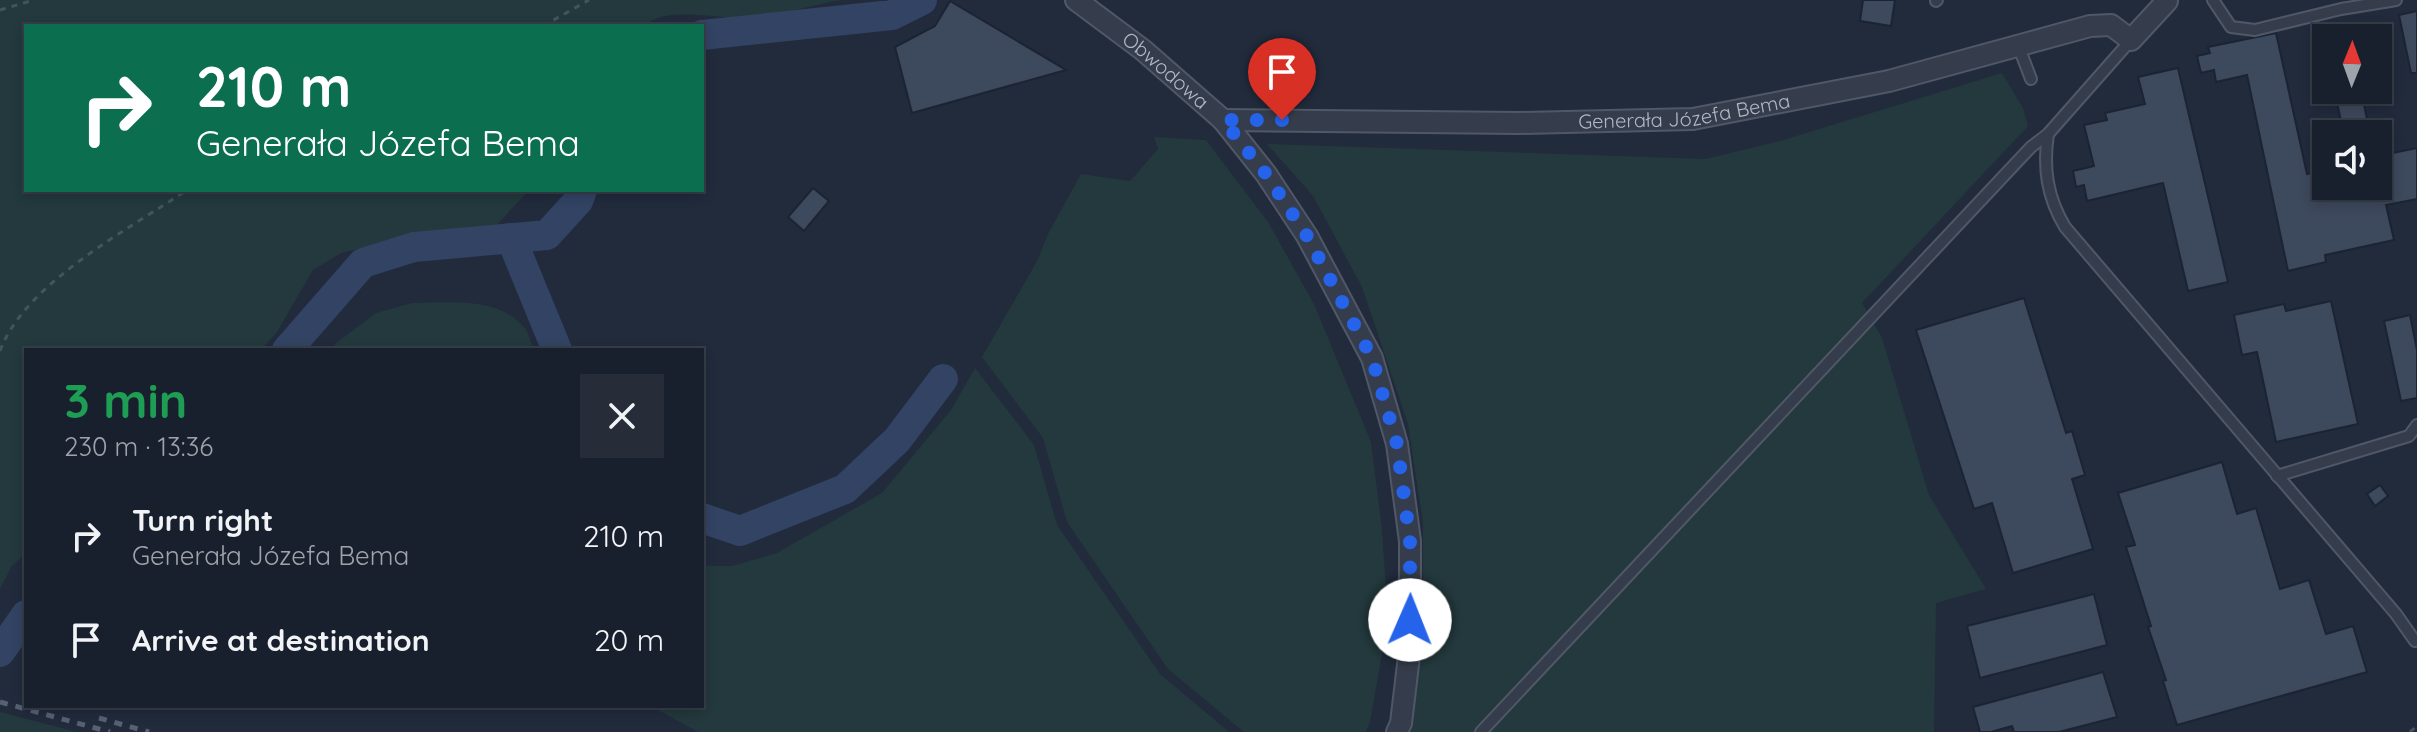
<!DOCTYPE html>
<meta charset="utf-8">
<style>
:root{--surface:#19202d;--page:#262d39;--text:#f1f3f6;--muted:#9fa3aa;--line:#373e49}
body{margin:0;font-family:Quicksand,sans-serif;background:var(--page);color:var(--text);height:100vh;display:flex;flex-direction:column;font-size:30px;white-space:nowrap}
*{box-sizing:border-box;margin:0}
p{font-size:26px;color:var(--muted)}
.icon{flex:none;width:44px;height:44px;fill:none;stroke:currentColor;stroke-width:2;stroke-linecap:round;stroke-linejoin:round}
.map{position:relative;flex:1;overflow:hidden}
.panel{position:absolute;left:24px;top:348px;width:680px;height:360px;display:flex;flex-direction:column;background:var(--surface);border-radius:0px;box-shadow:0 4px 12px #0003,0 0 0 2px var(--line)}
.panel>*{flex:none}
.hud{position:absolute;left:24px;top:24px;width:680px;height:168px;border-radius:0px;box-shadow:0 4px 12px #0003,0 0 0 2px var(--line);background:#0b6e4f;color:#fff;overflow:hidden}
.needle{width:52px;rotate:1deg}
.buttons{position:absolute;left:2312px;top:24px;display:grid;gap:16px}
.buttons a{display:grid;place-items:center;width:80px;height:80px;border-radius:0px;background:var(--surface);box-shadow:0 4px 12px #0003,0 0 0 2px var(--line);font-size:40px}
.pin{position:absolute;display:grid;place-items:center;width:68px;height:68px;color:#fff;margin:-82px -34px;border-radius:50% 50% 50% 0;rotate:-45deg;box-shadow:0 0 8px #0007}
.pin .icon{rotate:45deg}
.me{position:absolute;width:88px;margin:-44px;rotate:1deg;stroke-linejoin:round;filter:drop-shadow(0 0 6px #0008)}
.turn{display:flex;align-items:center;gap:28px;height:168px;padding:0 40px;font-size:36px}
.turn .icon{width:104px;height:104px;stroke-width:2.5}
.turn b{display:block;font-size:56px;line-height:68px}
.round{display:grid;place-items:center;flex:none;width:84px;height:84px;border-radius:0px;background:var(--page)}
.overview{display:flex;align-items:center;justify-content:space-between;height:136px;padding:0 40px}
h1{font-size:48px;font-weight:800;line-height:60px;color:#1e9e55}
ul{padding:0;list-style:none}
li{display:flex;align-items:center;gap:24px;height:104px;padding:0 40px}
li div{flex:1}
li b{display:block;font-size:30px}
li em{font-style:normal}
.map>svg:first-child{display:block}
.green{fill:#23393d}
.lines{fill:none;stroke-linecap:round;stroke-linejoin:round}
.river{stroke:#324363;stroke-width:30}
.building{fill:#3d495c;stroke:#1c2433;stroke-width:2}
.lane-casing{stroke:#505867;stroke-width:14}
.street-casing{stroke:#505867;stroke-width:24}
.path{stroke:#41565b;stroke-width:3;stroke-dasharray:6 6;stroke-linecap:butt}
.lane{stroke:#353d4c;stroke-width:10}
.street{stroke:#353d4c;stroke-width:20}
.rail{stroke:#566174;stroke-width:5;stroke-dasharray:8 8;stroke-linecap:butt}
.route{stroke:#2563eb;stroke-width:14;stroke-dasharray:0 25.2}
.labels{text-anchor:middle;stroke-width:6;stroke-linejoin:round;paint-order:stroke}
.street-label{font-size:20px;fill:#b0b8c8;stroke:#1a2231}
</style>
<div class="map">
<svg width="2417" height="732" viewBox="0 0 2417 732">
<rect width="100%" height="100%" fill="#212b3c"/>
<g class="green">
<path d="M0 0H841C813 5 784 14 755 18 726 21 666 4 644 26H26V190H529L495 227 436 249 377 245 341 253 313 270 277 332 261 350H26V553L11 567 0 589Z"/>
<polygon points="2002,73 2023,108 2028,126 1862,303 1882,338 1929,495 1986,589 1936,603 1934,732 1411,732 1423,643 1423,523 1408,424 1362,287 1313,196 1267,144 1705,159 1780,141"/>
<polygon points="1154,137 1206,140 1268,222 1314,304 1371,442 1382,529 1388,620 1370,722 1366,732 1244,732 1168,669 1067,522 1043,438 982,357 1037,261 1049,232 1081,174 1130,181 1158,149"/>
<path d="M412 303C448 303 496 296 523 326 529 332 531 343 534 350H331L336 343 376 313Z"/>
<polygon points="975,368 1034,445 1057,525 1160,674 1229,732 698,732 651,706 702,706 702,566 732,566 777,553 882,493 951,410"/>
<polygon points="0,712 77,732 0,732"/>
</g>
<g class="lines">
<g class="river">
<polyline points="702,35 892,15 922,0"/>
<polyline points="511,238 557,350"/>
<polyline points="287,350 363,263 414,247 547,235 578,201 582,190"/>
<polyline points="702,518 740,531 845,489 897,440 943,379"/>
<polyline points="0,652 26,615"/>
</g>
</g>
<g class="building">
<polygon points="1863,0 1895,0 1891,26 1860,21"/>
<polygon points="950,1 1066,70 912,113 895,47 935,26"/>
<polygon points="2417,11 2417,73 2411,73 2399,15"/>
<polygon points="2276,33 2307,174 2326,170 2326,186 2378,186 2378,156 2417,148 2417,199 2386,205 2394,240 2325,255 2326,262 2288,271 2247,75 2216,82 2214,70 2201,73 2197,56 2210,53 2208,47"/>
<polygon points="2178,68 2228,282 2188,291 2163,183 2087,201 2084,185 2076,187 2073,171 2094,166 2084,125 2107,120 2105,113 2145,104 2138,77"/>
<polygon points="2334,90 2361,90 2368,124 2343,129"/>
<polygon points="813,188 829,201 804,231 788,217"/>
<polygon points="2024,298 2066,433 2072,431 2085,475 2072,479 2093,549 2013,573 1992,503 1974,509 1916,330"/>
<polygon points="2331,301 2358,424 2276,442 2257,352 2242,355 2234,315 2284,304 2286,311"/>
<polygon points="2410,315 2417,350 2417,398 2401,401 2384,321"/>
<polygon points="2222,462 2237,514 2256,508 2280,589 2309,580 2326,634 2353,626 2367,672 2177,725 2163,681 2166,680 2148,627 2151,626 2126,547 2135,545 2118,493"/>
<polygon points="2380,485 2388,496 2375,506 2367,494"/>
<polygon points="2094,594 2107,645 1980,678 1967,626"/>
<polygon points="2103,672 2117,717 2059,732 2014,732 2012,726 1991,732 1980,732 1973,707"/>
</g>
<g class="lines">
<g class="lane-casing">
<g id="lane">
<polyline points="2213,0 2231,27 2255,30 2341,9 2396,0"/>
<polyline points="1936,1 1937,0"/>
<polyline points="2018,45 2031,79"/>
<path d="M2048 134C2043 168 2047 197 2065 227L2396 614 2415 641"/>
<polyline points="2277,476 2409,436 2417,425"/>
<polyline points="1481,732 2031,147 2048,134 2131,40"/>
</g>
</g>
<g class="street-casing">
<g id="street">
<path id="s1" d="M1076 0 1143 50 1223 120 1266 174 1307 236 1372 358 1397 444 1410 541V648L1401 723 1397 732"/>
<path id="s2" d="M1223 120 1519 123 1693 119 1889 81 2090 26 2111 25 2131 40 2167 1"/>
</g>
</g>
<g class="path">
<polyline points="0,10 34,0"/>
<polyline points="543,26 589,0"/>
<path d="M0 351C25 283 128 230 187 190"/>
<polyline points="2410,732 2417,726"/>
</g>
<use href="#lane" class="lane"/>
<use href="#street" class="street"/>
<g class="rail">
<polyline points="0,702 110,732"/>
<polyline points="99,718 149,732"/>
</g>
</g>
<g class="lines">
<polyline class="route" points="1282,120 1223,120 1266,174 1307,236 1372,358 1397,444 1410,541 1410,620"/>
</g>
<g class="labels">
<g class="street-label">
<text dy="7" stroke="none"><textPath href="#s1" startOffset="114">Obwodowa</textPath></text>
<text dy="7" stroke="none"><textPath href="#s2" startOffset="462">Generała Józefa Bema</textPath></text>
</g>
</g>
</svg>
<div class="buttons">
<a><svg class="needle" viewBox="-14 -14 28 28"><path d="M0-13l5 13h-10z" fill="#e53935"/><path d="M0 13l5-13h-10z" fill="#9fa3aa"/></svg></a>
<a><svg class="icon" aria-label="sound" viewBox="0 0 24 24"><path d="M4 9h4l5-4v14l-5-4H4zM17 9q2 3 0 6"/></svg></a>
</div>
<div class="pin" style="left:1282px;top:120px;background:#d93025"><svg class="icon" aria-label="arrive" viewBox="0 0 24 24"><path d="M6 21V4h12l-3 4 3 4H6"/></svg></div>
<svg class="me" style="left:1410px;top:620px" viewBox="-20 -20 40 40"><circle r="19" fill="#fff"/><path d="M0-13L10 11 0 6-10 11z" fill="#2563eb"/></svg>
<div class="hud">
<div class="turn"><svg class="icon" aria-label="right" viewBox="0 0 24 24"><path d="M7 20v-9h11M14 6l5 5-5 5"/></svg><div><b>210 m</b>Generała Józefa Bema</div></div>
</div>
<section class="panel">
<div class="overview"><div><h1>3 min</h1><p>230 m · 13:36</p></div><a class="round"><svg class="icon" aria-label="close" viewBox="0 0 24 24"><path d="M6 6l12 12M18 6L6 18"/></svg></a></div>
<ul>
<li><svg class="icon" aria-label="right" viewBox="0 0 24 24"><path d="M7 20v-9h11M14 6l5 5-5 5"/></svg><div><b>Turn right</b><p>Generała Józefa Bema</p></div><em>210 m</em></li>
<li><svg class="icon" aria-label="arrive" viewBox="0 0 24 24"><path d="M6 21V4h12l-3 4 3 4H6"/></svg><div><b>Arrive at destination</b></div><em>20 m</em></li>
</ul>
</section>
</div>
